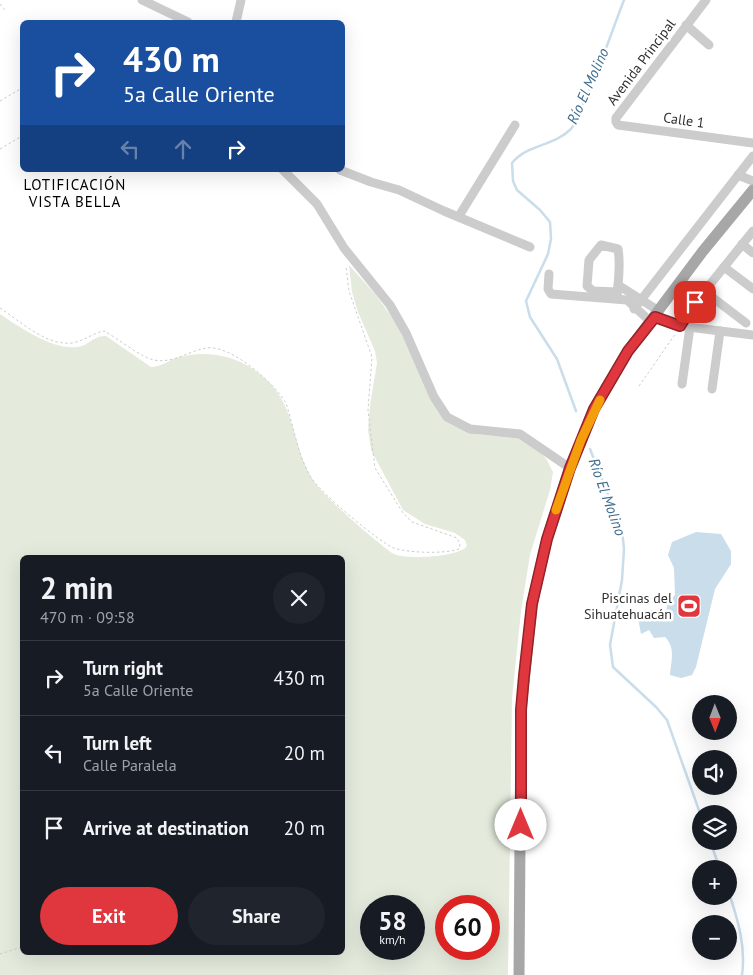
<!DOCTYPE html>
<meta charset="utf-8">
<style>
:root{--surface:#171b24;--page:#20242c;--text:#f1f3f6;--muted:#9ea1a6;--line:#363941;--accent:#e0363d}
body{margin:0;font-family:"PT Sans",sans-serif;background:var(--page);color:var(--text);height:100vh;display:flex;flex-direction:column;font-size:19px;white-space:nowrap}
*{box-sizing:border-box;margin:0}
p{font-size:16px;color:var(--muted)}
.icon{flex:none;width:28px;height:28px;fill:none;stroke:currentColor;stroke-width:2;stroke-linecap:round;stroke-linejoin:round}
.map{position:relative;flex:1;overflow:hidden}
.details{position:absolute;left:20px;top:555px;width:325px;height:400px;display:flex;flex-direction:column;background:var(--surface);border-radius:8px;box-shadow:0 5px 20px #0002}
.details>*{flex:none}
.hud{position:absolute;left:20px;top:20px;width:325px;height:152px;border-radius:8px;box-shadow:0 5px 20px #0002;background:#1a4fa0;color:#fff;overflow:hidden}
.needle{width:32px;rotate:179deg}
.fabs{position:absolute;left:692px;top:695px;display:grid;gap:10px}
.fabs a{display:grid;place-items:center;width:45px;height:45px;border-radius:50%;background:var(--surface);box-shadow:0 5px 20px #0002;font-size:25px}
.speed{position:absolute;left:360px;top:895px;display:flex;gap:10px;font-size:25px;font-weight:700;text-align:center}
.speed>*{display:grid;place-content:center;width:65px;height:65px;border-radius:50%;background:var(--surface);box-shadow:0 5px 20px #0002;line-height:1}
.speed small{font-size:12px;font-weight:400}
.speed .limit{border:8px solid #d22;background:#fff;color:#111}
.pin{position:absolute;display:grid;place-items:center;width:42px;height:42px;color:#fff;margin:-21px;border-radius:10px;box-shadow:0 2px 8px #0006}
.me{position:absolute;width:55px;margin:-28px;rotate:0deg;stroke-linejoin:round;filter:drop-shadow(0 0 4px #0008)}
.turn{display:flex;align-items:center;gap:18px;height:105px;padding:0 20px;font-size:22px}
.turn .icon{width:65px;height:65px;stroke-width:2.5}
.turn b{display:block;font-size:35px;line-height:42px}
.lanes{display:flex;align-items:center;height:48px;padding:0 20px;background:#0003;justify-content:center;gap:25px;direction:ltr}
.lanes .off{opacity:.35}
.round{display:grid;place-items:center;flex:none;width:52px;height:52px;border-radius:26px;background:var(--page)}
.overview{display:flex;align-items:center;justify-content:space-between;height:85px;padding:0 20px}
h1{font-size:30px;font-weight:600;line-height:38px}
.primary-button{display:flex;gap:10px;margin-top:auto;padding:10px 20px}
.primary-button a{flex:1;height:58px;border-radius:30px;background:var(--accent);color:#fff;font-size:20px;font-weight:600;line-height:58px;text-align:center}
.primary-button a+a{background:var(--page);color:var(--text)}
ul{padding:0;list-style:none}
li{display:flex;align-items:center;gap:15px;height:75px;padding:0 20px;border-top:1px solid var(--line)}
li div{flex:1}
li b{display:block;font-size:19px}
li em{font-style:normal}
.map>svg:first-child{display:block}
.green{fill:#e4ebdd;fill-rule:evenodd}
.water{fill:#c9ddeb}
.lines{fill:none;stroke-linecap:round;stroke-linejoin:round}
.stream{stroke:#c9ddeb;stroke-width:2.5}
.path{stroke:#ccc;stroke-width:1;stroke-dasharray:2.5 2.5;stroke-linecap:butt}
.minor{stroke:#ccc;stroke-width:9}
.major{stroke:#a7a7a7;stroke-width:11}
.route-casing{stroke:#922328;stroke-width:12}
.route{stroke:#e0363d;stroke-width:9}
.slow{stroke:#f59e0b;stroke-width:9}
.labels{text-anchor:middle;stroke-width:5;stroke-linejoin:round;paint-order:stroke}
.street-label{font-size:14px;fill:#2f2f2f;stroke:#fff}
.poi-label{font-size:14px;fill:#2f2f2f;stroke:#fff;text-anchor:end}
.water-label{font-size:15px;font-style:italic;fill:#3f6d8e;stroke:#fff}
.neighbourhood-label{font-size:15px;letter-spacing:1px;fill:#000;stroke:#fff}
</style>
<div class="map">
<svg width="753" height="975" viewBox="0 0 753 975">
<rect width="100%" height="100%" fill="#fff"/>
<path class="green" d="M349 265 376 295 396 323 439 411 466 430 480 435 519 437 533 444 547 460 553 472 550 490 530 555 521 611 512 699 508 975H0V314C21 328 52 350 78 347 90 345 92 336 106 336L151 367C160 367 168 361 176 358 202 350 231 354 253 369 299 400 288 439 313 480 320 493 380 546 394 554 405 560 460 557 467 546L465 540 455 533 425 524 403 510 371 450 368 430 370 405 377 363 375 351 358 312 352 292ZM22 558H342V952H22ZM371 906H414V949H371ZM446 906H489V949H446Z"/>
<path class="water" d="M696 532 721 534 731 551V564L715 589 696 667 692 675 681 678 670 675C671 662 676 648 665 637L654 638 649 630 641 634 638 618 651 610 665 616 668 602 675 595 674 568 668 555 672 542Z"/>
<g class="lines">
<g class="stream">
<path d="M576 411 557 359 530 317 526 301 548 254 551 239 550 222 540 210 517 190 513 181 512 163C527 144 553 147 571 129 575 124 578 115 581 108 598 74 610 36 624 0"/>
<polyline points="590,449 622,530 624,549 622,580 610,645 613,667 656,707 667,720 701,816"/>
<polyline points="710,841 720,869"/>
<path d="M729 893C738 920 746 947 742 975"/>
</g>
<g class="path">
<polyline points="0,4 6,11"/>
<polyline points="0,101 22,88"/>
<polyline points="0,149 22,136"/>
<path d="M0 308C20 321 46 346 72 343 84 341 93 333 104 331 119 339 140 357 154 360 172 364 189 351 206 348 231 344 275 384 286 403 294 428 298 457 312 479 320 492 380 543 394 548 407 553 446 554 459 549L460 544 457 538 412 522 403 513 375 468 368 410 372 357 349 291 346 266"/>
<polyline points="639,386 676,333"/>
<polyline points="0,954 22,947"/>
</g>
<g class="minor">
<polyline points="142,0 188,22"/>
<polyline points="706,0 616,118 616,122 618,125 753,143"/>
<polyline points="236,22 241,0"/>
<polyline points="686,25 709,45"/>
<polyline points="283,170 317,204 344,248 390,305 406,333 434,397 447,417 470,429 520,434 570,468"/>
<polyline points="340,170 371,182 399,190 444,211 530,247"/>
<polyline points="738,175 753,181"/>
<polyline points="459,216 515,125"/>
<polyline points="742,244 753,253"/>
<polyline points="724,267 753,289"/>
<polyline points="549,274 548,289 551,294 627,300 651,322"/>
<polyline points="618,285 659,311"/>
<polyline points="704,291 746,323"/>
<path d="M617 298C618 282 621 265 618 249L601 245 589 260 587 286 593 291 617 292"/>
<polyline points="634,309 753,156"/>
<polyline points="655,317 680,326 753,335"/>
<polyline points="680,326 687,313 753,231"/>
<polyline points="682,384 690,327"/>
<polyline points="712,389 720,331"/>
</g>
<polyline class="major" points="519,975 521,710 532,604 547,539 570,468 594,409 628,351 703,251 753,190"/>
</g>
<g class="lines">
<g class="route-casing">
<polyline id="route" points="521,825 521,710 524,676 532,604 547,539 570,468 594,409 628,351 655,317 680,326 695,302"/>
</g>
<use href="#route" class="route"/>
<polyline class="slow" points="556,510 581,440 600,400"/>
</g>
<defs>
<g id="stadium-square" transform="scale(1.25)"><rect x="-9" y="-9" width="18" height="18" rx="4" fill="#e0363d" stroke="#fff"/><path d="M0-5a6.5 5 0 1 0 0 10a6.5 5 0 1 0 0-10ZM-3.5-1.8h7v3.6h-7Z" fill="#fff"/></g>
</defs>
<g fill-rule="evenodd">
<use href="#stadium-square" x="689" y="606"/>
</g>
<g class="labels">
<g class="street-label">
<text transform="translate(641 62) rotate(-53)" y="5">Avenida Principal</text>
<text transform="translate(684 120) rotate(8)" y="5">Calle 1</text>
</g>
<g class="poi-label">
<text x="672" y="603">Piscinas del<tspan x="672" dy="16">Sihuatehuacán</tspan></text>
</g>
<g class="water-label">
<text transform="translate(588 86) rotate(-66)" y="5">Río El Molino</text>
<text transform="translate(607 497) rotate(70)" y="5">Río El Molino</text>
</g>
<g class="neighbourhood-label">
<text x="75" y="190">LOTIFICACIÓN<tspan x="75" dy="17">VISTA BELLA</tspan></text>
</g>
</g>
</svg>
<div class="fabs">
<a><svg class="needle" viewBox="-14 -14 28 28"><path d="M0-13l5 13h-10z" fill="#e53935"/><path d="M0 13l5-13h-10z" fill="#9ea1a6"/></svg></a>
<a><svg class="icon" aria-label="sound" viewBox="0 0 24 24"><path d="M4 9h4l5-4v14l-5-4H4zM17 9q2 3 0 6"/></svg></a>
<a><svg class="icon" aria-label="layers" viewBox="0 0 24 24"><path d="M12 4l9 5-9 5-9-5zM3 14l9 5 9-5"/></svg></a>
<a>+</a>
<a>−</a>
</div>
<div class="speed"><div>58<small>km/h</small></div><div class="limit">60</div></div>
<div class="pin" style="left:695px;top:302px;background:#d93025"><svg class="icon" aria-label="arrive" viewBox="0 0 24 24"><path d="M6 21V4h12l-3 4 3 4H6"/></svg></div>
<svg class="me" style="left:521px;top:825px" viewBox="-20 -20 40 40"><circle r="19" fill="#fff"/><path d="M0-13L10 11 0 6-10 11z" fill="#e0363d"/></svg>
<div class="hud">
<div class="turn"><svg class="icon" aria-label="right" viewBox="0 0 24 24"><path d="M7 20v-9h11M14 6l5 5-5 5"/></svg><div><b>430 m</b>5a Calle Oriente</div></div>
<div class="lanes"><svg class="icon off" aria-label="left" viewBox="0 0 24 24"><path d="M17 20v-9H6M10 6l-5 5 5 5"/></svg><svg class="icon off" aria-label="ahead" viewBox="0 0 24 24"><path d="M12 20V5M6 11l6-6 6 6"/></svg><svg class="icon" aria-label="right" viewBox="0 0 24 24"><path d="M7 20v-9h11M14 6l5 5-5 5"/></svg></div>
</div>
<section class="details">
<div class="overview"><div><h1>2 min</h1><p>470 m · 09:58</p></div><a class="round"><svg class="icon" aria-label="close" viewBox="0 0 24 24"><path d="M6 6l12 12M18 6L6 18"/></svg></a></div>
<ul>
<li><svg class="icon" aria-label="right" viewBox="0 0 24 24"><path d="M7 20v-9h11M14 6l5 5-5 5"/></svg><div><b>Turn right</b><p>5a Calle Oriente</p></div><em>430 m</em></li>
<li><svg class="icon" aria-label="left" viewBox="0 0 24 24"><path d="M17 20v-9H6M10 6l-5 5 5 5"/></svg><div><b>Turn left</b><p>Calle Paralela</p></div><em>20 m</em></li>
<li><svg class="icon" aria-label="arrive" viewBox="0 0 24 24"><path d="M6 21V4h12l-3 4 3 4H6"/></svg><div><b>Arrive at destination</b></div><em>20 m</em></li>
</ul>
<div class="primary-button"><a>Exit</a><a>Share</a></div>
</section>
</div>
